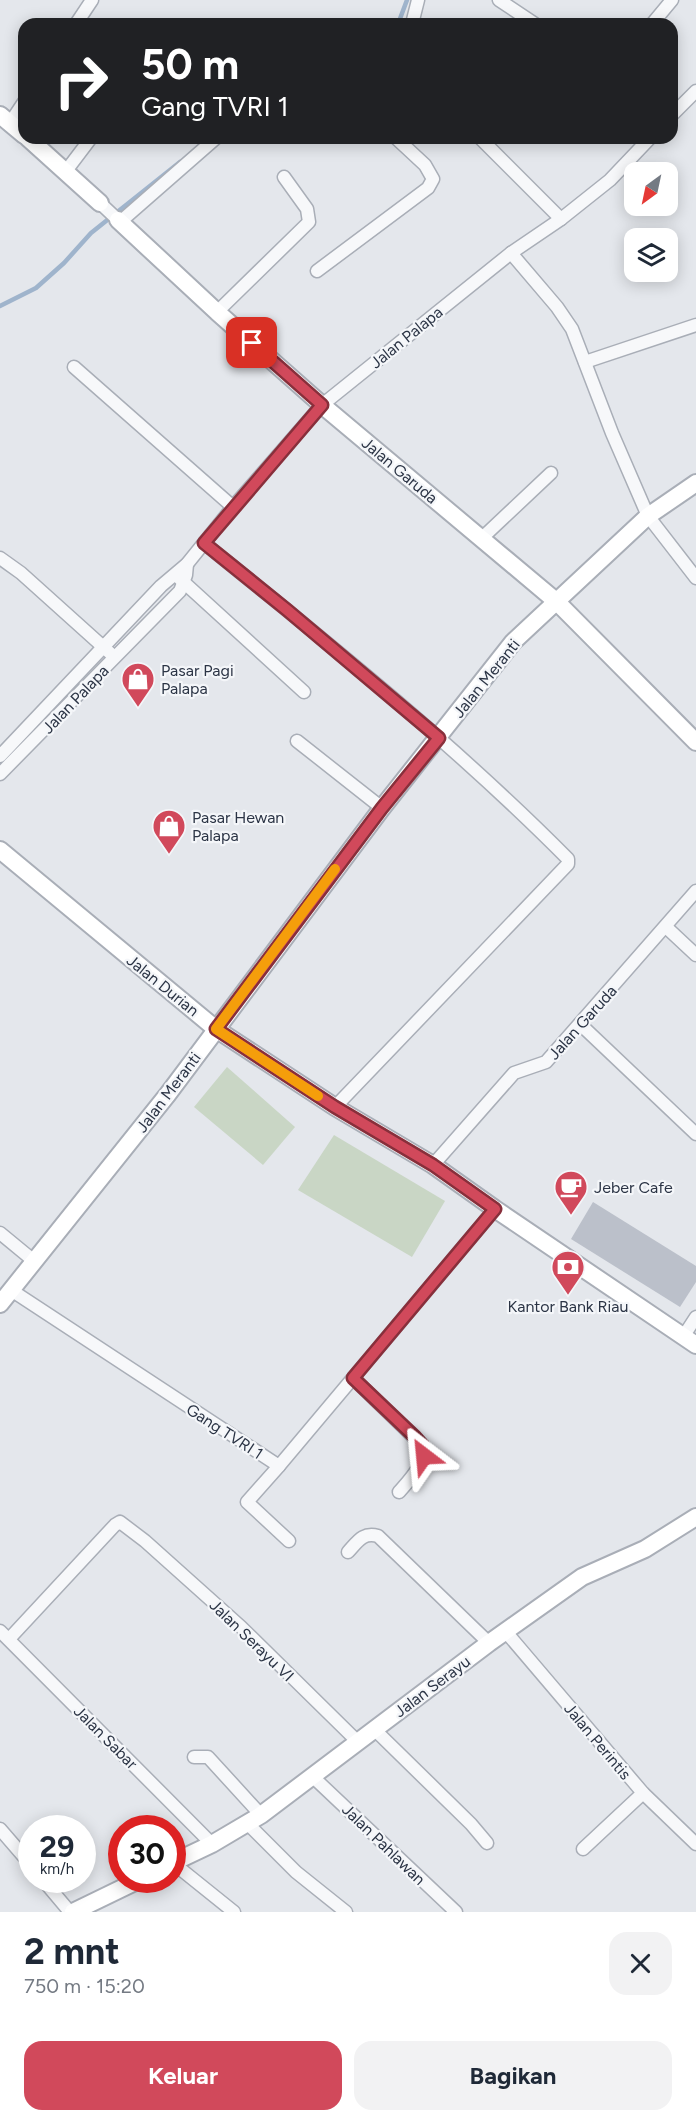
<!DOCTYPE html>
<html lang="id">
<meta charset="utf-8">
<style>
:root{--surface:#fff;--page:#f2f2f3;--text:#1f2937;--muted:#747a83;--accent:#d1495b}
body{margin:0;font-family:Figtree,sans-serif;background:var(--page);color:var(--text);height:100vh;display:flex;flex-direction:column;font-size:22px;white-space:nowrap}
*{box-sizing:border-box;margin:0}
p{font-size:20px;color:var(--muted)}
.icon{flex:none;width:33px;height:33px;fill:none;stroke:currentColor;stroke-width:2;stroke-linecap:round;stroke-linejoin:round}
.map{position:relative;height:1912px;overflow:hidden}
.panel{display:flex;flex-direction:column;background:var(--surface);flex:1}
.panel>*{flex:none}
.guide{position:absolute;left:18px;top:18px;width:660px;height:126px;border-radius:18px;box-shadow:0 3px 15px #0003;background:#202124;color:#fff;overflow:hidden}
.needle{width:39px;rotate:213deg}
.buttons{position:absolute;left:624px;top:162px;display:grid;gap:12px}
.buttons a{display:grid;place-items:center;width:54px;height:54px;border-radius:12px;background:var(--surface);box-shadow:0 3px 15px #0003;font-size:30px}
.speed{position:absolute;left:18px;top:1815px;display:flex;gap:12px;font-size:30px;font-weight:700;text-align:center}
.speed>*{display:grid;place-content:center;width:78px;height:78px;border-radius:50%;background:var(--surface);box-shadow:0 3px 15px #0003;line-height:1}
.speed small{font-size:15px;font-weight:400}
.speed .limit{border:9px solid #d22;background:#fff;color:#111}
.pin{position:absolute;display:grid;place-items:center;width:51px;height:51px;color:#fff;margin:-26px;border-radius:12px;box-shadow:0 3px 9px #0006}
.me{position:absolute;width:66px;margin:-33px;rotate:331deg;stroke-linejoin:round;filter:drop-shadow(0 0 4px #0008)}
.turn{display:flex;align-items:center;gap:21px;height:126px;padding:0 24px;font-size:27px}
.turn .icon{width:78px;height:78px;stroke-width:2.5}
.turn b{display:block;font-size:42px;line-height:51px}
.round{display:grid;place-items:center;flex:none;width:63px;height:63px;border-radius:18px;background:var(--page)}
.overview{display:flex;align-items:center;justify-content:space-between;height:102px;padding:0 24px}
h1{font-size:36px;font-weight:700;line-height:45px}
.cta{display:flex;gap:12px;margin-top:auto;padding:12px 24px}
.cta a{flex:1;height:69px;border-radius:18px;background:var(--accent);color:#fff;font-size:24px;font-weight:700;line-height:69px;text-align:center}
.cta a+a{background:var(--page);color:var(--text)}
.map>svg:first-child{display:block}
.green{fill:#c9d6c5}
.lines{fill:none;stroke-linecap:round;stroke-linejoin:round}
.stream{stroke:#9fb4cc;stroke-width:4.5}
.building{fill:#bbc0ca}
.street-casing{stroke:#a9aeb7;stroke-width:15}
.secondary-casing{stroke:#a9aeb7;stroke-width:20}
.street{stroke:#f7f8fa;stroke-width:12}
.secondary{stroke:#fff;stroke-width:16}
.route-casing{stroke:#882f3b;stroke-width:15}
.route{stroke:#d1495b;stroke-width:10}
.slow{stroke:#f59e0b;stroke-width:10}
.labels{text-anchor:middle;stroke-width:4.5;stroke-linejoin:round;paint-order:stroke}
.street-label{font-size:16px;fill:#2b3445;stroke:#f4f6f9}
.poi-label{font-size:16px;fill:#2b3445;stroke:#f4f6f9;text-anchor:start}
</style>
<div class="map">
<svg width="696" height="1912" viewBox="0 0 696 1912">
<rect width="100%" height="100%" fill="#e4e7ec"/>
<g class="green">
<polygon points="227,1067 295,1127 263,1165 194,1107"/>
<polygon points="334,1135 445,1201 412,1257 298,1190"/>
</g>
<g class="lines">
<g class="stream">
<polyline points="398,24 407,0"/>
<polyline points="0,306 36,288 64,263 91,233 180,162"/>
</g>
</g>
<polygon class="building" points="593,1202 696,1266 696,1282 680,1307 571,1239"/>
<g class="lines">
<g class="street-casing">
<g id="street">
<polyline points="499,0 535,24"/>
<polyline points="76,24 92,0"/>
<polyline points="412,24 418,0"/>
<polyline points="652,24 672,0"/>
<polyline points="672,115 696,91"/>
<polyline points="10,123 24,102"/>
<polyline points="480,138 561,219"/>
<polyline points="66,171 91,138"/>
<polyline points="100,203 118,220"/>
<polyline points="120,222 216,138"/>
<polyline points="511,253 557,307 572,329 612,433 648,516 696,578"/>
<polyline points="317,271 428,188 433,179 425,165 396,138"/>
<polyline points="217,312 309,222 307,209 284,177"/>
<polyline points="585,362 696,325"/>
<polyline points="74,367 233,507"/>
<polyline points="482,538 551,473"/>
<path d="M204 543C329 644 455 745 568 859V864L335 1107"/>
<polyline points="0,558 21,573 110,653"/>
<polyline points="178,577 304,692"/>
<polyline points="297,741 382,808"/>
<polyline points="0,756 161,586 187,564 233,507 322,405 511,253 561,219 610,180 650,138"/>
<polyline points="0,774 180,591 186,575 187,564"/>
<polyline points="666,927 696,955"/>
<polyline points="580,1024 696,1134"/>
<polyline points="433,1165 514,1073 546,1062 696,891"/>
<polyline points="0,1233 34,1261"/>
<polyline points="11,1290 279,1466 495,1209"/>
<polyline points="683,1337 696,1317"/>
<path d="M353 1378 423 1446C424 1466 411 1478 399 1492"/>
<polyline points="279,1466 247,1502 289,1541"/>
<path d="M348 1552C358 1541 363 1532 378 1536L489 1643"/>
<polyline points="0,1631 212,1844"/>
<polyline points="506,1632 643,1793 696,1844"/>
<polyline points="9,1639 115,1525 120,1522 145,1541 241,1627 357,1741"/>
<polyline points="374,1729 471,1824 487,1843"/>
<polyline points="194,1757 208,1757 261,1815"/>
<polyline points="312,1776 456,1912"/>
<polyline points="248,1824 296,1872 346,1912"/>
<polyline points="0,1829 32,1866"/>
<polyline points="583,1849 643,1793"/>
<polyline points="173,1863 234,1912"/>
<polyline points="43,1880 70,1912"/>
</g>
</g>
<g class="secondary-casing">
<g id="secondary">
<polyline points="0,115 24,135"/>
<polyline points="28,138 100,203"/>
<polyline points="118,220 217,312 322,405 557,602 696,742"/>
<polyline points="0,850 216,1029 335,1107 433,1165 495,1209 696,1345"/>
<polyline points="0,1304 168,1094 382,808 513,642 648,516 696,483"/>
<polyline points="172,1863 212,1844 261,1815 489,1643 582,1577 645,1549 696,1517"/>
<polyline points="73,1912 139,1880"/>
</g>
</g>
<use href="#street" class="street"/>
<use href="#secondary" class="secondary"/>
</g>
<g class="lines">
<g class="route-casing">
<polyline id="route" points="252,343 322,405 204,543 287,610 439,738 382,808 216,1029 335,1107 433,1165 495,1209 353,1378 415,1437 423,1446 424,1456"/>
</g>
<use href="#route" class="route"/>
<polyline class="slow" points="318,1096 216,1029 335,869"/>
</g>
<defs>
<g id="shop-pin" transform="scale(1.725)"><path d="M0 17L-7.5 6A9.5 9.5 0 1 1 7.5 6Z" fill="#d1495b" stroke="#f4f6f9"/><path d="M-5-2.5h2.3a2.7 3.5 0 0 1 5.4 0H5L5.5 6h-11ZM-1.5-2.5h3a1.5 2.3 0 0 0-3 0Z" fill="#fff"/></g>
<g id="cafe-pin" transform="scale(1.725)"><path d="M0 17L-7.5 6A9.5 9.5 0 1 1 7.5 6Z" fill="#d1495b" stroke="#f4f6f9"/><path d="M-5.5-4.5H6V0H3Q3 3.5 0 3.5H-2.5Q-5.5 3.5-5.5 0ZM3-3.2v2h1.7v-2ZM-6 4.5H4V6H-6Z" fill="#fff"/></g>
<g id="bank-pin" transform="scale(1.725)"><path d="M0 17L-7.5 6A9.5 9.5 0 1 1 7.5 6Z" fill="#d1495b" stroke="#f4f6f9"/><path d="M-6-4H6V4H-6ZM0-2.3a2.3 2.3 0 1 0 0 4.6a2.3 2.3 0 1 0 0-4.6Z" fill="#fff"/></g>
</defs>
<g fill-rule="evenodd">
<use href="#shop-pin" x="138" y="679"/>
<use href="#shop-pin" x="169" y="826"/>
<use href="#cafe-pin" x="571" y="1187"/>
<use href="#bank-pin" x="568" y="1267"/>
</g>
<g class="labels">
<g class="street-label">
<text transform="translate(406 337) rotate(-39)" y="6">Jalan Palapa</text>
<text transform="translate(400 470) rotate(40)" y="6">Jalan Garuda</text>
<text transform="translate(486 678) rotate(-51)" y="6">Jalan Meranti</text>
<text transform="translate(75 699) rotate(-46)" y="6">Jalan Palapa</text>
<text transform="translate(163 985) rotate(39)" y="6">Jalan Durian</text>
<text transform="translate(582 1022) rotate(-48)" y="6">Jalan Garuda</text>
<text transform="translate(168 1092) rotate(-53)" y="6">Jalan Meranti</text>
<text transform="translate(225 1431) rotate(33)" y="6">Gang TVRI 1</text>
<text transform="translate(252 1640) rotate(44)" y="6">Jalan Serayu VI</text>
<text transform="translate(432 1686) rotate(-37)" y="6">Jalan Serayu</text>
<text transform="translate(106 1737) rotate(45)" y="6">Jalan Sabar</text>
<text transform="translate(598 1741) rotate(50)" y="6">Jalan Perintis</text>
<text transform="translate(384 1844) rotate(44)" y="6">Jalan Pahlawan</text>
</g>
<g class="poi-label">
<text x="161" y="676">Pasar Pagi<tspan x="161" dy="18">Palapa</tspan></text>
<text x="192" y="823">Pasar Hewan<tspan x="192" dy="18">Palapa</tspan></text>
<text x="594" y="1193">Jeber Cafe</text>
<text x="568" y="1312" text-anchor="middle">Kantor Bank Riau</text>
</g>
</g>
</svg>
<div class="buttons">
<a><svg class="needle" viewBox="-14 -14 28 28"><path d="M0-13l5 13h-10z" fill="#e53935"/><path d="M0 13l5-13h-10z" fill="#747a83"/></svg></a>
<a><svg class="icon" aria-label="layers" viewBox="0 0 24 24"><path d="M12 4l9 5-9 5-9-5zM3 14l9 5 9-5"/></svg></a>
</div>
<div class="speed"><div>29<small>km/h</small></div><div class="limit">30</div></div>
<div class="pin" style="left:252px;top:343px;background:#d93025"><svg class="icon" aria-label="arrive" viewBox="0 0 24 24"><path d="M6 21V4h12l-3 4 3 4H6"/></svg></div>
<svg class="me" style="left:424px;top:1456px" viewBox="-20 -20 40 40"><path d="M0-17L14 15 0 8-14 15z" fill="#d1495b" stroke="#fff" stroke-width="4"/></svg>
<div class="guide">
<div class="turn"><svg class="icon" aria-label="right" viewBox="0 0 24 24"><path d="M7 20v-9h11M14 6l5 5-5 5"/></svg><div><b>50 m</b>Gang TVRI 1</div></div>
</div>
</div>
<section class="panel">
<div class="overview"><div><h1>2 mnt</h1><p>750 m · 15:20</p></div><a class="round"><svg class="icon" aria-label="close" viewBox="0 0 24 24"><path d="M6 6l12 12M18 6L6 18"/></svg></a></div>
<div class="cta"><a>Keluar</a><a>Bagikan</a></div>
</section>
